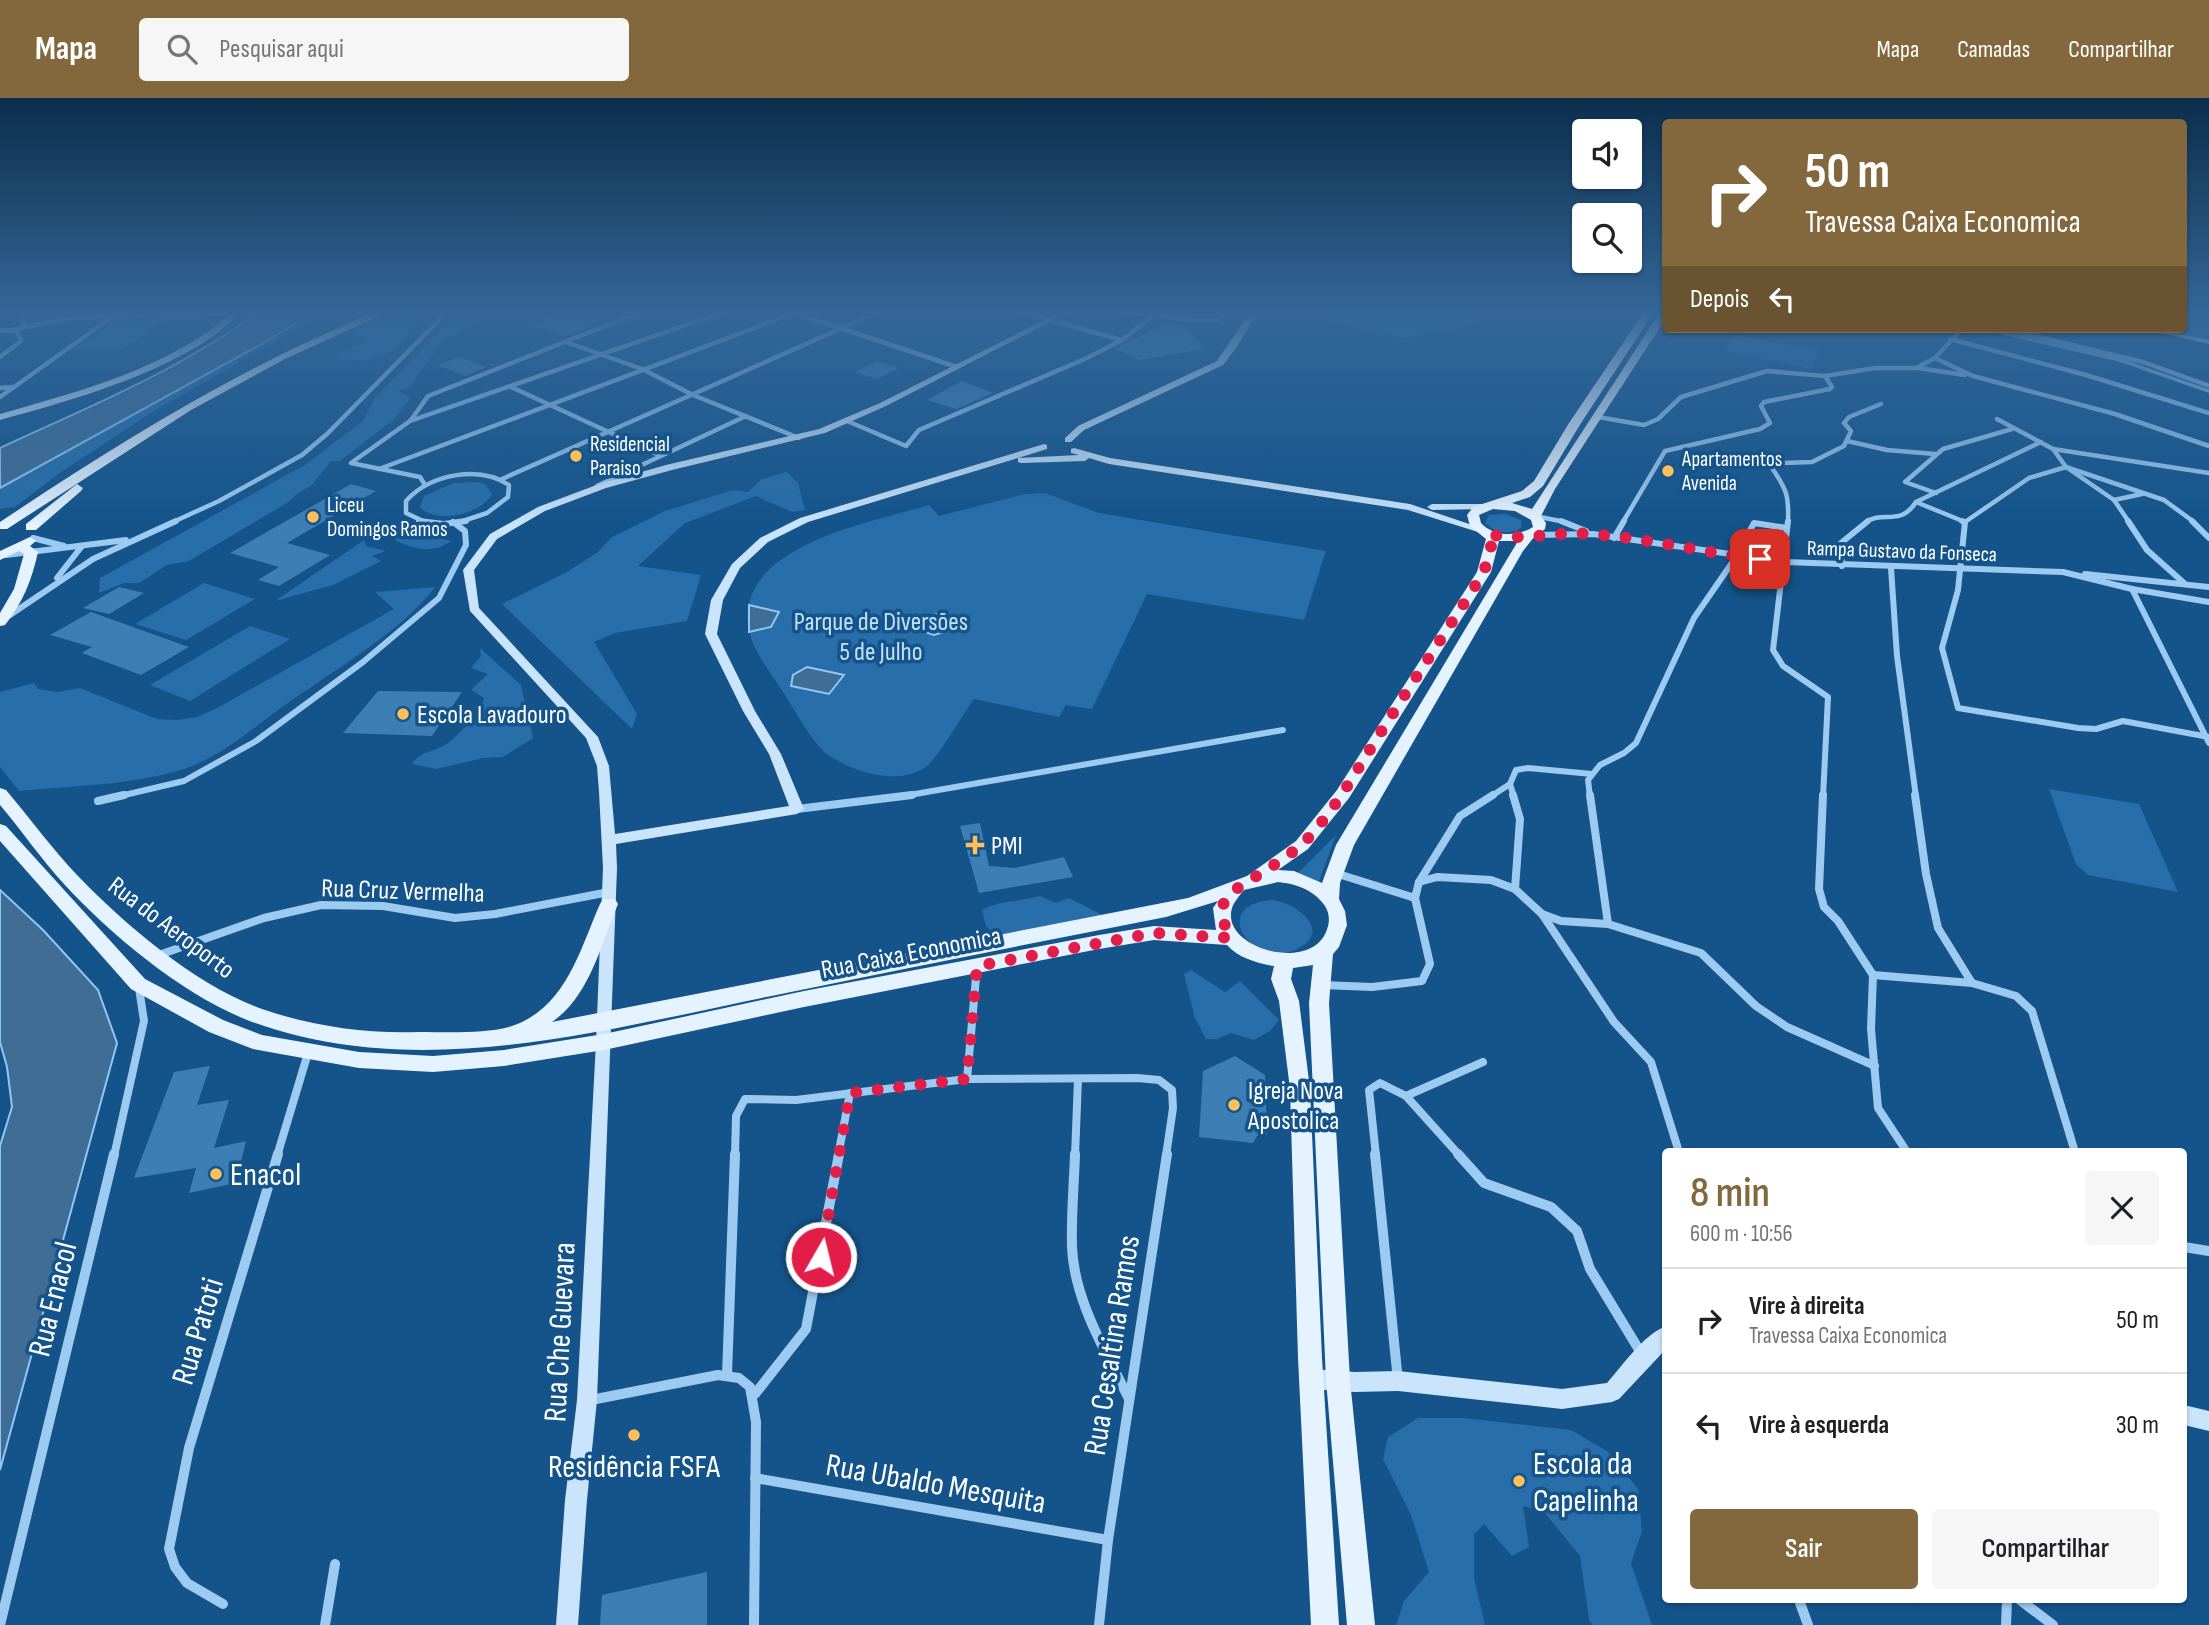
<!DOCTYPE html>
<html lang="pt">
<meta charset="utf-8">
<style>
:root{--surface:#fff;--page:#f6f6f6;--text:#202124;--muted:#757577;--line:#e0e0e0;--accent:#84683d}
body{margin:0;font-family:"Sofia Sans Condensed",sans-serif;background:var(--page);color:var(--text);height:100vh;display:flex;flex-direction:column;font-size:26px;white-space:nowrap}
*{box-sizing:border-box;margin:0}
p{font-size:23px;color:var(--muted)}
.icon{flex:none;width:38px;height:38px;fill:none;stroke:currentColor;stroke-width:2;stroke-linecap:round;stroke-linejoin:round}
.map{position:relative;flex:1;overflow:hidden}
.panel{position:absolute;left:1662px;top:1050px;width:525px;height:455px;display:flex;flex-direction:column;background:var(--surface);border-radius:7px;box-shadow:0 2px 5px #0004}
.panel>*{flex:none}
.top-card{position:absolute;left:1662px;top:21px;width:525px;height:214px;border-radius:7px;box-shadow:0 2px 5px #0004;background:#84683d;color:#fff;overflow:hidden}
.fabs{position:absolute;left:1572px;top:21px;display:grid;gap:14px}
.fabs a{display:grid;place-items:center;width:70px;height:70px;border-radius:7px;background:var(--surface);box-shadow:0 2px 5px #0004;font-size:35px}
.pin{position:absolute;display:grid;place-items:center;width:60px;height:60px;color:#fff;margin:-30px;border-radius:14px;box-shadow:0 4px 10px #0006}
.me{position:absolute;width:77px;margin:-38px;rotate:8deg;stroke-linejoin:round;filter:drop-shadow(0 0 5px #0008)}
.turn{display:flex;align-items:center;gap:24px;height:147px;padding:0 28px;font-size:32px}
.turn .icon{width:91px;height:91px;stroke-width:2.5}
.turn b{display:block;font-size:49px;line-height:60px}
.then{display:flex;align-items:center;height:66px;padding:0 28px;background:#0003;gap:14px;font-size:26px}
.round{display:grid;place-items:center;flex:none;width:74px;height:74px;border-radius:7px;background:var(--page)}
.summary{display:flex;align-items:center;justify-content:space-between;height:119px;padding:0 28px}
h1{font-size:42px;font-weight:600;line-height:52px;color:var(--accent)}
.button{display:flex;gap:14px;margin-top:auto;padding:14px 28px}
.button a{flex:1;height:80px;border-radius:7px;background:var(--accent);color:#fff;font-size:28px;font-weight:600;line-height:80px;text-align:center}
.button a+a{background:var(--page);color:var(--text)}
ul{padding:0;list-style:none}
li{display:flex;align-items:center;gap:21px;height:105px;padding:0 28px;border-top:2px solid var(--line)}
li div{flex:1}
li b{display:block;font-size:26px}
li em{font-style:normal}
header{display:flex;align-items:center;gap:42px;box-sizing:border-box;height:98px;padding:0 35px;background:var(--accent);color:#fff}
header strong{font-size:33px}
nav{display:flex;gap:38px;margin-inline-start:auto;font-size:24px}
.search{width:490px;height:63px;background:var(--page);display:flex;align-items:center;gap:18px;box-sizing:border-box;padding:0 24px;border-radius:7px;color:var(--muted);font-size:26px}
.map>svg:first-child{display:block}
.green{fill:#276eaa}
.water{fill:#3f6d96;stroke:#8fc7f3;stroke-width:2}
.lines{fill:none;stroke-linecap:round;stroke-linejoin:round}
.stream{stroke:#8fc7f3;stroke-width:3.5}
.building{fill:#3d7eb4}
.street-far3{stroke:#9dcaf0;stroke-width:4.5}
.street-far2{stroke:#9dcaf0;stroke-width:6}
.street-far1{stroke:#9dcaf0;stroke-width:8}
.street{stroke:#9dcaf0;stroke-width:10}
.secondary{fill:#cae4fb;fill-rule:evenodd}
.primary{fill:#e5f2ff;fill-rule:evenodd}
.route{stroke:#e11d48;stroke-width:12;stroke-dasharray:0 21.6}
.poi-dot{fill:#ffbf5b;stroke:#14548b;stroke-width:2.5}
.labels{text-anchor:middle;stroke-width:7;stroke-linejoin:round;paint-order:stroke}
.far-poi-label{font-size:21px;fill:#fff;stroke:#14548b;text-anchor:start}
.far-street-label{font-size:21px;fill:#fff;stroke:#14548b}
.park-label{font-size:26px;fill:#c3e2fb;stroke:#14548b}
.poi-label{font-size:26px;fill:#fff;stroke:#14548b;text-anchor:start}
.street-label{font-size:26px;fill:#fff;stroke:#14548b}
.near-poi-label{font-size:32px;fill:#fff;stroke:#14548b;text-anchor:start}
.near-street-label{font-size:32px;fill:#fff;stroke:#14548b}
</style>
<header>
<strong>Mapa</strong>
<div class="search"><svg class="icon" aria-label="search" viewBox="0 0 24 24"><circle cx="10" cy="10" r="6"/><path d="M15 15l6 6"/></svg>Pesquisar aqui</div>
<nav><a>Mapa</a><a>Camadas</a><a>Compartilhar</a></nav>
</header>
<div class="map">
<svg width="2209" height="1527" viewBox="0 0 2209 1527">
<rect width="100%" height="100%" fill="#14548b"/>
<g class="green">
<polygon points="296,214 327,214 154,313 61,374 15,409 0,411 0,383"/>
<polygon points="398,214 431,214 394,251 370,263 331,261 369,241 347,236"/>
<polygon points="458,214 485,214 465,232 441,244 410,289 398,293 411,300 393,322 340,363 331,363 312,387 297,396 287,405 189,463 167,467 139,485 124,485 99,495 100,480 305,367 363,323 375,300"/>
<polygon points="1314,214 1486,214 1486,217 1453,234 1430,234 1410,240 1373,235 1321,221"/>
<polygon points="2184,214 2209,214 2209,243 2155,231 2184,231"/>
<polygon points="115,222 164,222 123,252 73,252"/>
<polygon points="1734,236 1820,253 1812,271 1724,253"/>
<polygon points="787,374 798,385 805,412 792,414 756,398 685,425 638,468 701,477 687,523 615,535 594,544 637,616 632,631 502,506 565,475 598,454 612,439 665,413 733,392 748,394 762,381"/>
<path d="M478 384 486 387 492 396C482 416 436 427 420 409L424 398 454 385Z"/>
<path d="M1045 395 1099 415 1326 453 1304 522 1147 496 1092 611 1066 607 1059 619 974 601C964 615 938 659 927 668 897 690 850 673 824 654 806 635 794 610 779 588 768 570 753 553 749 532 732 448 873 424 929 407L939 418 1025 396Z"/>
<path d="M1505 416 1521 422 1522 429C1511 438 1495 435 1485 425L1489 417Z"/>
<path d="M407 423 426 434 435 430 445 432 441 440 451 443C430 457 412 451 391 440Z"/>
<polygon points="364,442 366,448 386,453 372,458 381,463 333,487 275,503"/>
<polygon points="204,485 255,501 186,542 135,526"/>
<path d="M435 489C404 532 330 575 285 607 257 627 220 659 187 670 132 688 76 687 19 693L0 669V594L34 585 38 591 57 594 80 590 157 621 177 622 197 619 217 610 394 511 375 494Z"/>
<polygon points="250,528 290,541 190,603 150,587"/>
<path d="M480 550 521 587 533 640 503 659 483 660 436 671 412 666C420 654 429 655 441 649 454 644 462 628 478 621L484 600 471 592 488 576 471 570 481 558Z"/>
<polygon points="2049,691 2139,706 2178,794 2088,777 2076,766"/>
<polygon points="1336,737 1318,786 1297,776"/>
<path d="M1040 798 1056 805 1069 800 1108 820 996 838 986 828 982 812C999 802 1021 804 1040 798Z"/>
<path d="M1273 802C1299 806 1334 835 1295 852 1252 872 1207 806 1273 802Z"/>
<polygon points="1191,872 1225,894 1240,883 1279,922 1270,933 1254,942 1231,935 1217,941 1206,941 1195,920 1184,876"/>
<polygon points="1418,1320 1464,1320 1571,1332 1607,1353 1638,1391 1642,1433 1631,1465 1652,1527 1593,1527 1589,1522 1580,1458 1545,1415 1523,1408 1529,1449 1512,1458 1484,1426 1474,1436 1474,1480 1485,1527 1396,1527 1404,1503 1429,1474 1411,1417 1383,1361 1388,1339"/>
</g>
<g class="water">
<path d="M258 214H308L292 228 256 249 0 390V350C88 309 180 272 258 214Z"/>
<polygon points="749,507 779,514 771,529 749,534"/>
<polygon points="937,516 952,521 954,525 951,532 934,537 919,532 917,526 923,520"/>
<polygon points="807,569 844,577 829,596 791,588 793,577"/>
<polygon points="0,792 43,832 98,892 117,945 0,1372 0,1048 12,1009 7,969 0,944"/>
</g>
<g class="lines">
<polyline class="stream" points="1990,232 2120,262 2209,293"/>
</g>
<g class="building">
<polygon points="557,214 628,214 566,238 527,227"/>
<polygon points="1167,224 1185,227 1204,251 1139,262 1115,251"/>
<polygon points="459,259 487,269 465,278 438,267"/>
<polygon points="877,263 899,270 877,281 855,274"/>
<polygon points="962,283 993,295 956,311 927,302"/>
<polygon points="351,386 376,393 287,445 330,457 279,488 258,482 279,469 230,455"/>
<polygon points="119,489 144,495 109,516 83,510"/>
<polygon points="91,514 189,549 141,577 82,555 92,549 50,537"/>
<polygon points="378,593 462,594 432,638 343,635"/>
<polygon points="980,725 989,768 1015,770 1064,759 1073,779 979,795 960,728"/>
<polygon points="1235,958 1265,977 1267,1037 1257,1038 1253,1045 1199,1039 1203,973"/>
<polygon points="210,968 197,1007 229,1002 214,1050 246,1043 236,1085 189,1095 196,1070 134,1080 174,974"/>
<polygon points="707,1474 707,1527 600,1527 602,1497"/>
</g>
<g class="lines">
<g class="street-far3">
<polyline points="21,214 24,228"/>
<polyline points="792,214 957,269"/>
<polyline points="1023,214 1121,242"/>
<polyline points="1127,214 1187,222 1218,222 1223,214"/>
<polyline points="1962,231 1935,260 1973,278 2115,316 2209,348"/>
<polyline points="2006,231 2143,264 2209,288"/>
<polyline points="0,232 17,233 21,243 0,259"/>
<polyline points="11,232 71,220 236,215"/>
<polyline points="1950,241 2086,277 2209,315"/>
<polyline points="566,244 642,271 693,297 799,340"/>
<polyline points="1918,270 1965,277"/>
<polyline points="14,289 112,219"/>
<polyline points="511,289 661,358"/>
<polyline points="0,290 14,289 0,299"/>
<polyline points="1598,319 1644,327 1658,321 1681,299 1767,273 1825,278 1875,270 1916,270 1935,260"/>
<polyline points="1997,321 2053,351 2066,369 2114,402 2129,424"/>
<polyline points="411,322 428,298 641,214"/>
<polyline points="847,323 906,348 919,332 1087,260 1122,242 1158,214"/>
<polyline points="1847,343 1887,352 1935,356"/>
<polyline points="2053,351 2209,375"/>
<polyline points="379,371 797,214"/>
<polyline points="502,381 878,214"/>
<polyline points="425,387 420,379 351,365 410,323 723,214"/>
<polyline points="597,388 746,318"/>
<polyline points="1936,395 1905,384 1943,351 2012,331"/>
<polyline points="2114,402 2142,396"/>
<polyline points="1916,404 1965,424"/>
<polyline points="1535,418 1565,424"/>
<polyline points="173,424 219,403 302,357 327,336 447,214"/>
<path d="M425 424 406 415V403C430 376 479 367 509 387L508 399 487 415 460 424"/>
<polyline points="1623,424 1665,353 1760,331 1770,325 1761,308 1764,304 1830,291 1832,289 1825,278"/>
<path d="M1788 424C1789 398 1787 392 1772 370L1783 365 1812 364 1844 348 1851 333 1844 325 1849 319 1881 306"/>
<path d="M1866 424C1883 412 1900 429 1916 404L2041 344"/>
<polyline points="1965,424 2029,380 2066,369 2164,402 2194,424"/>
</g>
<g class="street-far2">
<polyline points="419,423 444,426 466,423"/>
<polyline points="1561,423 1586,433"/>
<polyline points="1788,423 1773,552 1783,568 1828,599 1823,699"/>
<polyline points="1962,423 1965,424 1958,492 1942,550 1958,610 2078,630 2096,631 2123,623 2209,639"/>
<polyline points="2128,423 2147,452 2184,485"/>
<polyline points="2192,423 2209,440"/>
<polyline points="1533,437 1593,436 1785,464 2063,474 2132,491 2209,504"/>
<polyline points="33,440 64,448"/>
<polyline points="1614,440 1624,423"/>
<polyline points="6,457 126,442"/>
<polyline points="1842,468 1841,445 1868,423"/>
<polyline points="1891,470 1897,558 1916,699"/>
<polyline points="2085,476 2209,489"/>
<polyline points="57,480 82,448"/>
<polyline points="2132,491 2209,645"/>
<polyline points="10,517 93,461 176,423"/>
<polyline points="1510,686 1516,672 1528,670 1592,676"/>
<polyline points="116,699 184,683 256,643 363,564 439,500 466,447 465,433 453,424"/>
<polyline points="898,699 1283,632"/>
<polyline points="1490,699 1510,686 1514,699"/>
<polyline points="1590,699 1588,682 1600,667 1624,655 1636,645 1694,520 1736,459 1754,425 1787,430"/>
</g>
<g class="street-far1">
<polyline points="1513,697 1520,721 1515,791"/>
<polyline points="1590,697 1608,826"/>
<polyline points="1823,697 1819,791 1824,809 1838,823 1873,877 1871,931 1878,1010 1907,1054"/>
<polyline points="1915,697 1926,776 1938,830 1972,885"/>
<polyline points="98,703 124,697"/>
<polyline points="797,711 912,697"/>
<polyline points="1335,775 1415,800"/>
<polyline points="1419,784 1460,718 1493,697"/>
<polyline points="1542,816 1614,924 1651,964 1679,1054"/>
<polyline points="159,857 264,820 321,807 383,808 455,820 495,816 609,794"/>
<polyline points="1873,877 1972,885 2016,898 2032,913 2075,1054"/>
<polyline points="1322,887 1372,889 1422,883 1430,866 1415,800 1419,784 1437,779 1491,782 1515,791 1542,816 1561,823 1608,826 1701,855 1756,908 1787,929 1875,968"/>
<polyline points="967,981 977,868"/>
<polyline points="1406,998 1460,1058"/>
<polyline points="114,1058 144,923 139,890"/>
<polyline points="277,1058 308,955"/>
<polyline points="735,1058 736,1018 745,1001 796,1002 967,981 1137,980 1159,982 1172,992 1173,1010 1166,1058"/>
<polyline points="838,1058 850,995"/>
<polyline points="1075,1058 1078,981"/>
<polyline points="1376,1058 1369,992 1380,985 1406,998 1483,964"/>
</g>
<g class="street">
<path d="M1075 1056C1074 1087 1071 1118 1072 1149 1074 1202 1106 1254 1129 1301"/>
<polyline points="1375,1056 1398,1283"/>
<polyline points="1458,1056 1484,1085 1551,1109 1577,1133 1590,1171 1641,1255"/>
<polyline points="2184,1149 2209,1153"/>
<polyline points="727,1277 735,1056"/>
<polyline points="755,1296 806,1231 839,1056"/>
<polyline points="591,1302 718,1277 739,1280 750,1289 756,1324 754,1527"/>
<polyline points="755,1380 1108,1442"/>
<polyline points="1799,1502 1808,1527"/>
<polyline points="2020,1502 2053,1527"/>
<polyline points="223,1506 187,1485 175,1469 169,1451 189,1350 278,1056"/>
<polyline points="0,1527 114,1056"/>
<polyline points="325,1527 335,1466"/>
<polyline points="1099,1527 1108,1442 1167,1056"/>
<polyline points="2006,1527 2007,1502"/>
</g>
<g class="secondary">
<path d="M233 214H241C189 270 73 302 0 322V316C80 293 170 270 233 214Z"/>
<polygon points="1060,214 1069,214 886,308 825,335 672,372 606,390 545,413 497,441 474,472 479,510 598,639 609,668 615,736 789,708 769,656 743,613 705,536 711,502 732,466 760,440 800,420 1044,346 1047,347 1047,351 1018,360 1079,357 1071,355 1071,351 1074,350 1110,360 1410,406 1487,432 1478,434 1408,412 1109,366 1089,360 1085,363 1021,365 1018,364 1018,360 808,424 768,444 740,470 723,502 717,536 755,613 781,656 804,711 797,716 616,746 617,770 597,1302 587,1402 578,1527 556,1527 565,1402 577,1302 596,944 603,770 599,694 597,668 586,640 470,513 463,472 490,436 538,409 599,386 666,367 819,331 880,305"/>
<polygon points="1250,214 1258,214 1234,253 1223,267 1084,332 1071,344 1065,344 1065,340 1078,328 1217,263"/>
<polygon points="2143,231 2158,231 2209,242 2209,246"/>
<polygon points="1483,406 1488,409 1487,411 1432,412 1427,409 1432,406"/>
<path d="M1666 1228V1251L1619 1301 1612 1304 1562 1311 1398 1293 1355 1294 1311 1291 1304 1288 1301 1281 1304 1274 1311 1271 1355 1274 1398 1273 1562 1291 1607 1285C1624 1266 1642 1238 1666 1228Z"/>
<polygon points="2184,1307 2209,1313 2209,1333 2184,1327"/>
</g>
<g class="primary">
<path d="M375 214H388L285 261 191 312 7 431H0V424C120 344 241 269 375 214Z"/>
<path d="M1644 214H1654L1581 325 1543 388 1530 399 1512 405 1532 411 1660 214H1666V220L1555 391 1541 418 1546 425 1545 431 1534 439 1523 453 1354 747 1340 785 1339 801 1345 813 1347 827 1339 849 1333 856 1329 905 1350 1282 1375 1527H1347L1326 1282 1309 905 1313 867 1293 870 1291 881 1299 903 1310 991 1322 1260 1339 1527H1311L1298 1260 1290 991 1279 903 1271 881 1274 868C1257 865 1238 860 1227 847L1154 842 1099 851 804 909 604 952 504 968 433 974 359 970 253 951 209 934 131 891 0 743V726L6 728 145 881 223 922 262 937 359 954 433 958 504 952 604 936 804 893 1099 837 1154 828 1216 832 1213 810 1218 803 1166 819C1039 844 912 869 786 895 613 929 419 988 247 922 182 896 111 837 64 786 41 761 22 733 0 707V690L6 692C30 720 52 751 78 778 125 827 197 888 262 911 311 928 366 936 419 934 445 934 484 936 509 929 565 912 579 854 600 806L603 801H615L618 806C601 846 590 898 552 924L1188 800 1247 778 1296 743 1337 692 1477 474 1486 441 1470 428 1467 417 1473 409 1522 393 1534 383 1569 325ZM1493 411 1515 413 1531 422 1533 429C1517 439 1494 439 1481 425L1479 417ZM1499 443H1518L1336 747 1322 785 1294 773 1278 772 1308 751 1349 700 1491 474ZM1278 784C1297 786 1314 792 1325 808 1330 816 1330 825 1326 834 1309 875 1220 850 1232 810 1234 804 1240 797 1244 792Z"/>
<polygon points="77,386 83,390 81,393 36,432 26,432 26,426"/>
<path d="M30 439 36 443 30 448 38 454C32 481 23 505 5 527L0 528V515L14 491 24 456 19 453 0 462V453Z"/>
</g>
</g>
<linearGradient id="sky" x2="0" y2="1"><stop stop-color="#0b2e4c"/><stop offset="0.5" stop-color="#346798"/><stop offset="1" stop-color="#346798" stop-opacity="0"/></linearGradient>
<rect width="2209" height="428" fill="url(#sky)"/>
<g class="lines">
<path class="route" d="M821 1159 850 995 967 981 977 868 1154 835 1231 840C1211 805 1227 796 1255 779 1274 767 1296 754 1311 737 1336 709 1354 677 1374 645 1410 588 1448 531 1484 474L1493 441 1489 436C1520 444 1556 433 1590 436 1647 440 1704 455 1760 461"/>
</g>
<g class="poi-dot">
<circle cx="576" cy="358" r="7"/>
<circle cx="1668" cy="373" r="7"/>
<circle cx="313" cy="419" r="7"/>
<circle cx="403" cy="616" r="7"/>
<path d="M971.5 736.5h7v7h7v7h-7v7h-7v-7h-7v-7h7z"/>
<circle cx="1234" cy="1007" r="7"/>
<circle cx="216" cy="1076" r="7"/>
<circle cx="634" cy="1337" r="7"/>
<circle cx="1519" cy="1383" r="7"/>
</g>
<g class="labels">
<g class="far-poi-label">
<text x="590" y="353">Residencial<tspan x="590" dy="24">Paraiso</tspan></text>
<text x="1682" y="368">Apartamentos<tspan x="1682" dy="24">Avenida</tspan></text>
<text x="327" y="414">Liceu<tspan x="327" dy="24">Domingos Ramos</tspan></text>
</g>
<g class="far-street-label">
<text transform="translate(1902 453) rotate(2)" y="7">Rampa Gustavo da Fonseca</text>
</g>
<g class="park-label">
<text x="881" y="532">Parque de Diversões<tspan x="881" dy="30">5 de Julho</tspan></text>
</g>
<g class="poi-label">
<text x="417" y="625">Escola Lavadouro</text>
<text x="991" y="756">PMI</text>
<text x="1248" y="1001">Igreja Nova<tspan x="1248" dy="30">Apostolica</tspan></text>
</g>
<g class="street-label">
<text transform="translate(403 792) rotate(2)" y="9">Rua Cruz Vermelha</text>
<text transform="translate(172 829) rotate(37)" y="9">Rua do Aeroporto</text>
<text transform="translate(911 854) rotate(-11)" y="9">Rua Caixa Economica</text>
</g>
<g class="near-poi-label">
<text x="230" y="1087">Enacol</text>
<text x="1533" y="1376">Escola da<tspan x="1533" dy="37">Capelinha</tspan></text>
<text x="634" y="1379" text-anchor="middle">Residência FSFA</text>
</g>
<g class="near-street-label">
<text transform="translate(52 1201) rotate(-76)" y="11">Rua Enacol</text>
<text transform="translate(197 1233) rotate(-73)" y="11">Rua Patoti</text>
<text transform="translate(559 1234) rotate(-87)" y="11">Rua Che Guevara</text>
<text transform="translate(1111 1247) rotate(-81)" y="11">Rua Cesaltina Ramos</text>
<text transform="translate(936 1385) rotate(10)" y="11">Rua Ubaldo Mesquita</text>
</g>
</g>
</svg>
<div class="fabs">
<a><svg class="icon" aria-label="sound" viewBox="0 0 24 24"><path d="M4 9h4l5-4v14l-5-4H4zM17 9q2 3 0 6"/></svg></a>
<a><svg class="icon" aria-label="search" viewBox="0 0 24 24"><circle cx="10" cy="10" r="6"/><path d="M15 15l6 6"/></svg></a>
</div>
<div class="pin" style="left:1760px;top:461px;background:#d93025"><svg class="icon" aria-label="arrive" viewBox="0 0 24 24"><path d="M6 21V4h12l-3 4 3 4H6"/></svg></div>
<svg class="me" style="left:821px;top:1159px" viewBox="-20 -20 40 40"><circle r="17" fill="#e11d48" stroke="#fff" stroke-width="3"/><path d="M0-11L8 9 0 5-8 9z" fill="#fff"/></svg>
<div class="top-card">
<div class="turn"><svg class="icon" aria-label="right" viewBox="0 0 24 24"><path d="M7 20v-9h11M14 6l5 5-5 5"/></svg><div><b>50 m</b>Travessa Caixa Economica</div></div>
<div class="then">Depois<svg class="icon" aria-label="left" viewBox="0 0 24 24"><path d="M17 20v-9H6M10 6l-5 5 5 5"/></svg></div>
</div>
<section class="panel">
<div class="summary"><div><h1>8 min</h1><p>600 m · 10:56</p></div><a class="round"><svg class="icon" aria-label="close" viewBox="0 0 24 24"><path d="M6 6l12 12M18 6L6 18"/></svg></a></div>
<ul>
<li><svg class="icon" aria-label="right" viewBox="0 0 24 24"><path d="M7 20v-9h11M14 6l5 5-5 5"/></svg><div><b>Vire à direita</b><p>Travessa Caixa Economica</p></div><em>50 m</em></li>
<li><svg class="icon" aria-label="left" viewBox="0 0 24 24"><path d="M17 20v-9H6M10 6l-5 5 5 5"/></svg><div><b>Vire à esquerda</b></div><em>30 m</em></li>
</ul>
<div class="button"><a>Sair</a><a>Compartilhar</a></div>
</section>
</div>
